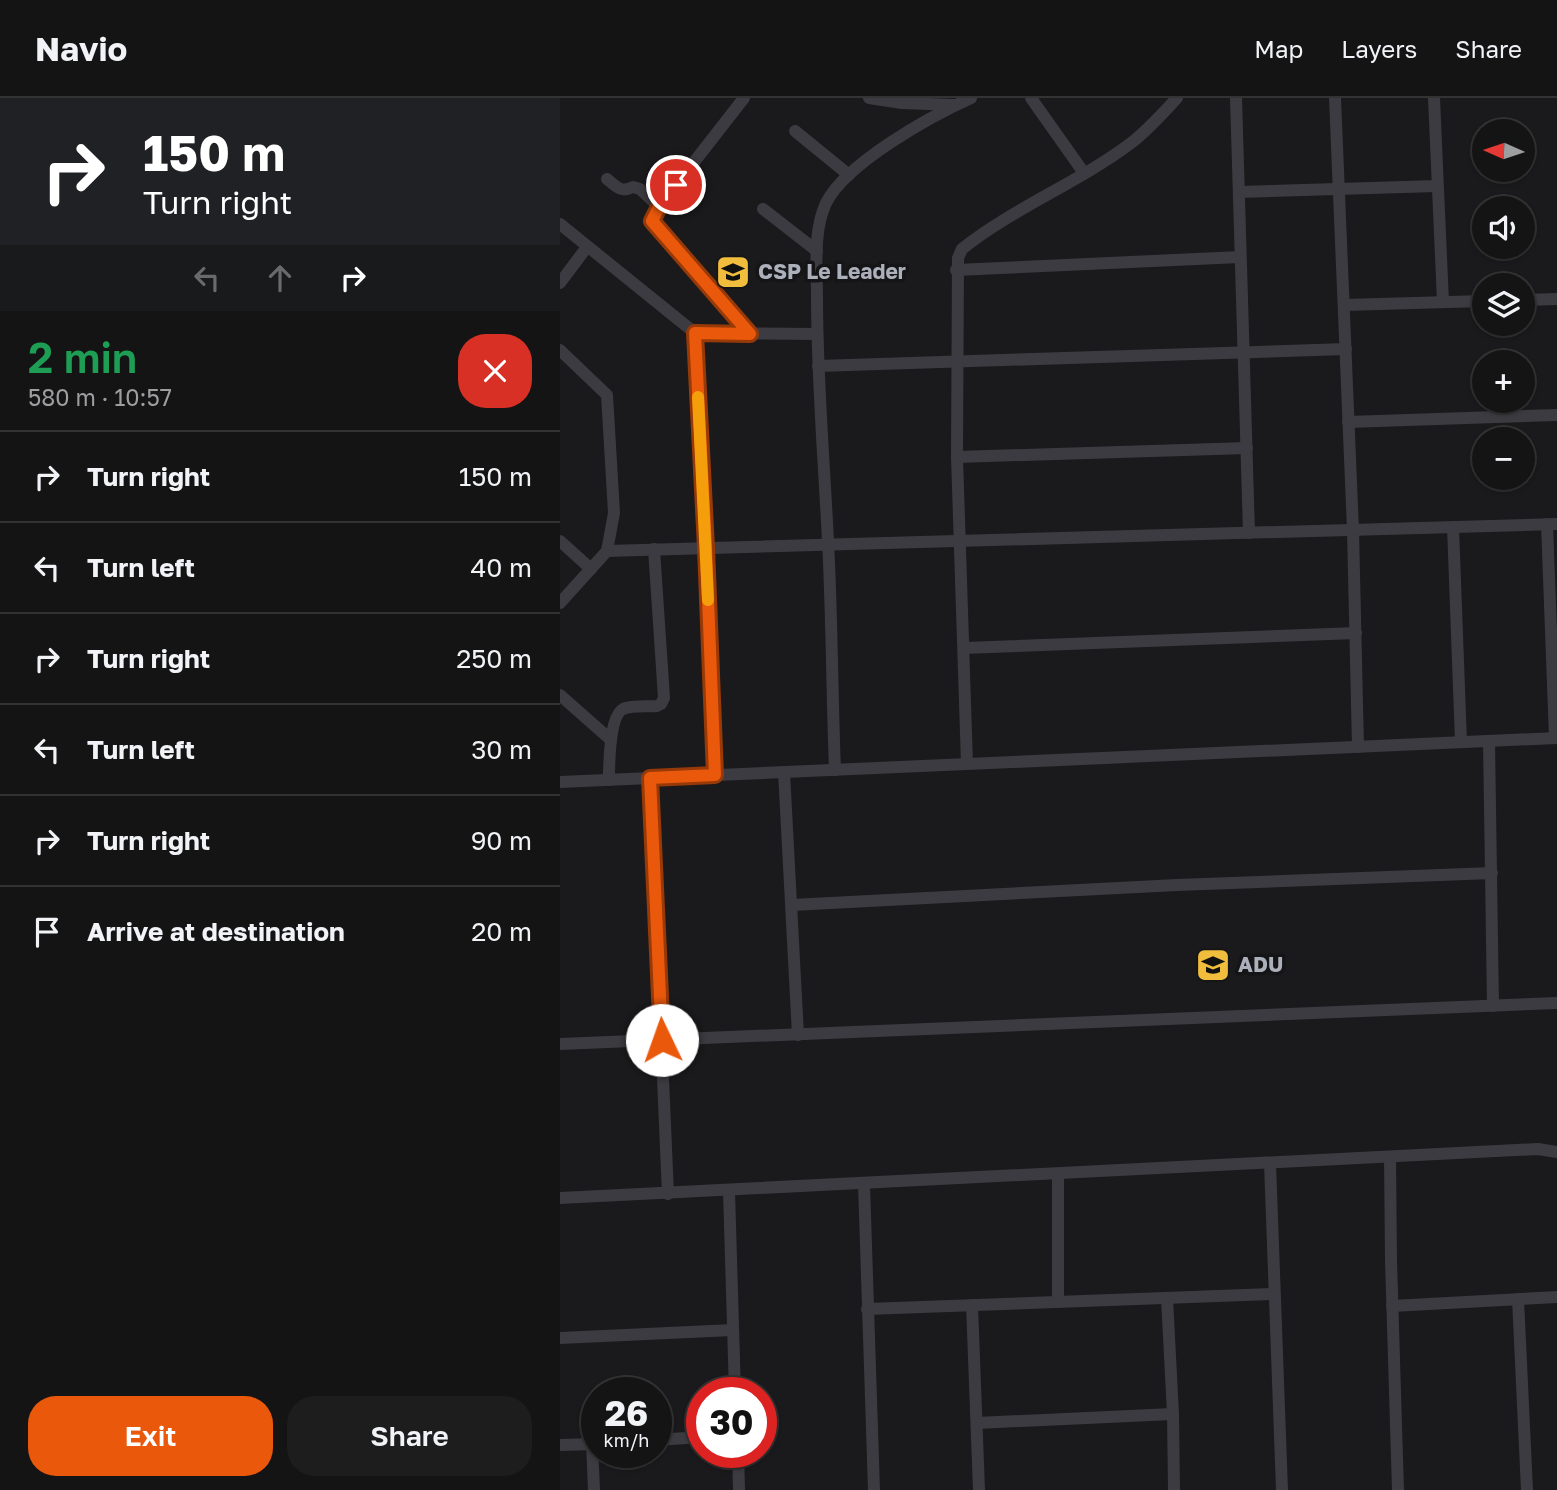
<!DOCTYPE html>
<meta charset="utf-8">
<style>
:root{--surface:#141415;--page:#1d1d1e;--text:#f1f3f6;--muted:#9d9ea0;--line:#333334;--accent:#ea580c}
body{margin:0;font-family:"Golos Text",sans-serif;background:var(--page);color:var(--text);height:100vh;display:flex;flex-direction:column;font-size:26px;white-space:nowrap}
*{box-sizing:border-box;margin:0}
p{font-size:23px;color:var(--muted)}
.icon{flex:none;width:38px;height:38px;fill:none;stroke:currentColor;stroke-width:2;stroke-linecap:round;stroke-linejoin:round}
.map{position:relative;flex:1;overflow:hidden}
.side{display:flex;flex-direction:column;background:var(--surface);width:560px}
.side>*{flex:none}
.banner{background:#202124;color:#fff;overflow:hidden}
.needle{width:46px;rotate:273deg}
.buttons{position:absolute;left:912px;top:21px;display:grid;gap:14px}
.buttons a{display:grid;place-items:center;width:63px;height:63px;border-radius:50%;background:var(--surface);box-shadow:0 2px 5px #0004,0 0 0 2px var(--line);font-size:35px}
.speed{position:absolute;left:21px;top:1279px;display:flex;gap:14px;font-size:35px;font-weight:700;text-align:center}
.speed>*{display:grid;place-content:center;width:91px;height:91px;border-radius:50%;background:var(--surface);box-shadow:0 2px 5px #0004,0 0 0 2px var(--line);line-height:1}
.speed small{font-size:18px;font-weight:400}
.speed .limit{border:10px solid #d22;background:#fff;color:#111}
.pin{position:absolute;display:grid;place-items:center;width:60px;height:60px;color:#fff;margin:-30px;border:4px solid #fff;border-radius:50%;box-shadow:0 2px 7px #0007}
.me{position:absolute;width:77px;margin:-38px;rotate:357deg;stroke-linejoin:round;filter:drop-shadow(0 0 5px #0008)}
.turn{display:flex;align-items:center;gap:24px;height:147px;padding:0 28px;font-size:32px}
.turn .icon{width:91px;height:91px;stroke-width:2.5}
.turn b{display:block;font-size:49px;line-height:60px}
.lanes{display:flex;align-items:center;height:66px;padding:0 28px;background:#0003;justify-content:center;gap:35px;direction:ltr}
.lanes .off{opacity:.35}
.round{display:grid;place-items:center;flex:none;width:74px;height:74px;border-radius:28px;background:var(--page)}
.summary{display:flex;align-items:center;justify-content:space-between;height:119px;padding:0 28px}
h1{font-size:42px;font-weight:600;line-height:52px;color:#1e9e55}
.cta{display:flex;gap:14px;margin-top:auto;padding:14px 28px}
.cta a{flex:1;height:80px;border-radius:28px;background:var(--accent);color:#fff;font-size:28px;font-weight:600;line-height:80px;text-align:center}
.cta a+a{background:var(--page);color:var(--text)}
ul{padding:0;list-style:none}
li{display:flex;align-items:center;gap:21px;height:91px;padding:0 28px;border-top:2px solid var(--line)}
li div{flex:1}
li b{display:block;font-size:26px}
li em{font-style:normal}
header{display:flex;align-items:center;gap:42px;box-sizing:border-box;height:98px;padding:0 35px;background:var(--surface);border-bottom:2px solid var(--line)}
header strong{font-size:33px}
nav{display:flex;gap:38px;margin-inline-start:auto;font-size:24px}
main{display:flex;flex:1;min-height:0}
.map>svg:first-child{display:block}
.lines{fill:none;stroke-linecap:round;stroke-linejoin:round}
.minor{stroke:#3b3b41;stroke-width:12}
.route-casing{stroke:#983908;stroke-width:18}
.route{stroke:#ea580c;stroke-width:12}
.slow{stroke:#f59e0b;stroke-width:12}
.labels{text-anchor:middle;stroke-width:7;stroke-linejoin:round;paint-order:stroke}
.poi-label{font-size:21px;font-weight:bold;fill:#acb0bb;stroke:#151517;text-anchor:start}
</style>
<header>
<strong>Navio</strong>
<nav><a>Map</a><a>Layers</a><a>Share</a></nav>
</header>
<main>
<section class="side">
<div class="banner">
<div class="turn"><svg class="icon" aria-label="right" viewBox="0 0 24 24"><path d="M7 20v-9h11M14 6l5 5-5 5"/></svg><div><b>150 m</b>Turn right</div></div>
<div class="lanes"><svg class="icon off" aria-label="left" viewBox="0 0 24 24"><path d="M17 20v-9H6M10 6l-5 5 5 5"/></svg><svg class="icon off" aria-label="ahead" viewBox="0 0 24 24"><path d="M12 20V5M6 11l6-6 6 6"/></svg><svg class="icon" aria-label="right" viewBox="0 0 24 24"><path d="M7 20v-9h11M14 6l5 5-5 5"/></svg></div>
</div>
<div class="summary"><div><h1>2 min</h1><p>580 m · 10:57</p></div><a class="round" style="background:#d93025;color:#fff"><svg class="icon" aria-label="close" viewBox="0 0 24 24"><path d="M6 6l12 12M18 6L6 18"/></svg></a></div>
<ul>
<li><svg class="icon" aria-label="right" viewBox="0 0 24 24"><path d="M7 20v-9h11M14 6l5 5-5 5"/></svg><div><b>Turn right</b></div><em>150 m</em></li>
<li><svg class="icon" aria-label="left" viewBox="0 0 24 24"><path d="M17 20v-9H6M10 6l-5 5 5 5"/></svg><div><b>Turn left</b></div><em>40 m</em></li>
<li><svg class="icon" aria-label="right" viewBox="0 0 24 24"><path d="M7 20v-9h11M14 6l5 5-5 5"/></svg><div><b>Turn right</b></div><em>250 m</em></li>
<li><svg class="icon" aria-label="left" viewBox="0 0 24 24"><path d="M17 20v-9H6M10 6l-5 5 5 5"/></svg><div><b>Turn left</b></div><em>30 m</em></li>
<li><svg class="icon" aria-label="right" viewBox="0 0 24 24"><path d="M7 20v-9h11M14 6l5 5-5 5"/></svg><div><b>Turn right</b></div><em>90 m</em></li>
<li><svg class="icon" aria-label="arrive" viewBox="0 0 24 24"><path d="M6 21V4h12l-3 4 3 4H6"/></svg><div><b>Arrive at destination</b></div><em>20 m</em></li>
</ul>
<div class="cta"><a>Exit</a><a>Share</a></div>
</section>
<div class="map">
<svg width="997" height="1392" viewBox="0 0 997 1392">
<rect width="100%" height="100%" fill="#1a1a1c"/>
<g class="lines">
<g class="minor">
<polyline points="184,0 99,109 92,123 190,235"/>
<polyline points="309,0 342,5 395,7"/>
<polyline points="471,0 524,75"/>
<polyline points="676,0 689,435"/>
<polyline points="775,0 793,432 798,649"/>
<polyline points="874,0 883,204"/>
<polyline points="235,33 289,77"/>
<path d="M47 81C57 89 61 95 73 89L80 91 99 109"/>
<polyline points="679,94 877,88"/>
<polyline points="203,111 257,153"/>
<polyline points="0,126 135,235 146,450 155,677"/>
<polyline points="396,172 680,159"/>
<polyline points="0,185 27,149"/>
<polyline points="962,202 997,201"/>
<polyline points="784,207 924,203"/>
<polyline points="135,235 257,236"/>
<polyline points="0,252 47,297 54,415 47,453 0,505"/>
<polyline points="258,268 786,251"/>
<polyline points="788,324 997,317"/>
<polyline points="397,359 687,350"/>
<polyline points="987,426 995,640"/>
<polyline points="893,429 901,644"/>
<polyline points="0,443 31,471"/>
<polyline points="47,453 997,426"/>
<polyline points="404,550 796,535"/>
<polyline points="0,597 51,642"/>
<polyline points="929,643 933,908"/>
<path d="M407 666 397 359 398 160 402 151C455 109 518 85 571 45 588 32 602 16 617 0"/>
<path d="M275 672C272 596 272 520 268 443 264 362 257 281 257 199 257 169 253 133 266 105 286 65 371 18 411 0"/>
<polyline points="224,674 238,937"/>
<polyline points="90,680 108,1096"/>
<path d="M49 682C49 668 49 618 63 611 72 607 87 609 97 608L101 606 104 600 94 451"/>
<polyline points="0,684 997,640"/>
<polyline points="232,807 617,787 932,775"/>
<polyline points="0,946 997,905"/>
<polyline points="830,1059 831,1163 838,1392"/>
<polyline points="710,1065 722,1392"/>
<polyline points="498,1076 498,1204"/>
<polyline points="304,1086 314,1392"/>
<polyline points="169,1093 175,1295"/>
<polyline points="0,1100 978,1051 997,1054"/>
<polyline points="607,1200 613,1316 614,1392"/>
<polyline points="958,1201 967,1392"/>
<polyline points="412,1207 419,1392"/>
<polyline points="832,1208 997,1199"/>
<polyline points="307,1211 714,1196"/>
<polyline points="0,1240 173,1232"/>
<polyline points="417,1325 613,1316"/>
<polyline points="96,1342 142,1339"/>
<polyline points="32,1346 34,1392"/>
<polyline points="0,1347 37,1346"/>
<polyline points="178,1354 179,1392"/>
</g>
</g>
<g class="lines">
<g class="route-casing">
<polyline id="route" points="102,942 90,680 155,677 146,450 135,235 190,236 92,123 99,109 116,87"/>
</g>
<use href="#route" class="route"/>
<polyline class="slow" points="138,299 148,502"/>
</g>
<defs>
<g id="school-square" transform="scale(1.75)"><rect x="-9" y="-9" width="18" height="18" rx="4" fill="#f0bd3d" stroke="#151517"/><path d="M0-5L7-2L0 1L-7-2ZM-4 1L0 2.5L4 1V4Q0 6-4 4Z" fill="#111"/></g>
<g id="university-square" transform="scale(1.75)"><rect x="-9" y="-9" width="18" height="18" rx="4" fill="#f0bd3d" stroke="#151517"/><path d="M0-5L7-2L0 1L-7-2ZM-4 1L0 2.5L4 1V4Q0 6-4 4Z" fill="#111"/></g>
</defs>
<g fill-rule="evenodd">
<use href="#school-square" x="173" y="174"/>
<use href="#university-square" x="653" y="867"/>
</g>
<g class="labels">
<g class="poi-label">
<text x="198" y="181">CSP Le Leader</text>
<text x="678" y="874">ADU</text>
</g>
</g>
</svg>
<div class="buttons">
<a><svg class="needle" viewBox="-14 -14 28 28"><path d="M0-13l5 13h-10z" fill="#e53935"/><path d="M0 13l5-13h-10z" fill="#9d9ea0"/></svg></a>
<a><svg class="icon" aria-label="sound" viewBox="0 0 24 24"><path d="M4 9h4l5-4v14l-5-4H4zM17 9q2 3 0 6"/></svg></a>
<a><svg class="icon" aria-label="layers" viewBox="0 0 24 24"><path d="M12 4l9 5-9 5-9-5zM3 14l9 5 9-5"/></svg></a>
<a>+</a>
<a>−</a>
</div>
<div class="speed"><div>26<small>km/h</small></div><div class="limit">30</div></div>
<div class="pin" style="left:116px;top:87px;background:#d93025"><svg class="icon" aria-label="arrive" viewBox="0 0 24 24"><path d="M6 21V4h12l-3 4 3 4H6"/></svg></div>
<svg class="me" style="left:102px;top:942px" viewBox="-20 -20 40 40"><circle r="19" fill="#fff"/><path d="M0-13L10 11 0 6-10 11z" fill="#ea580c"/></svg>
</div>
</main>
